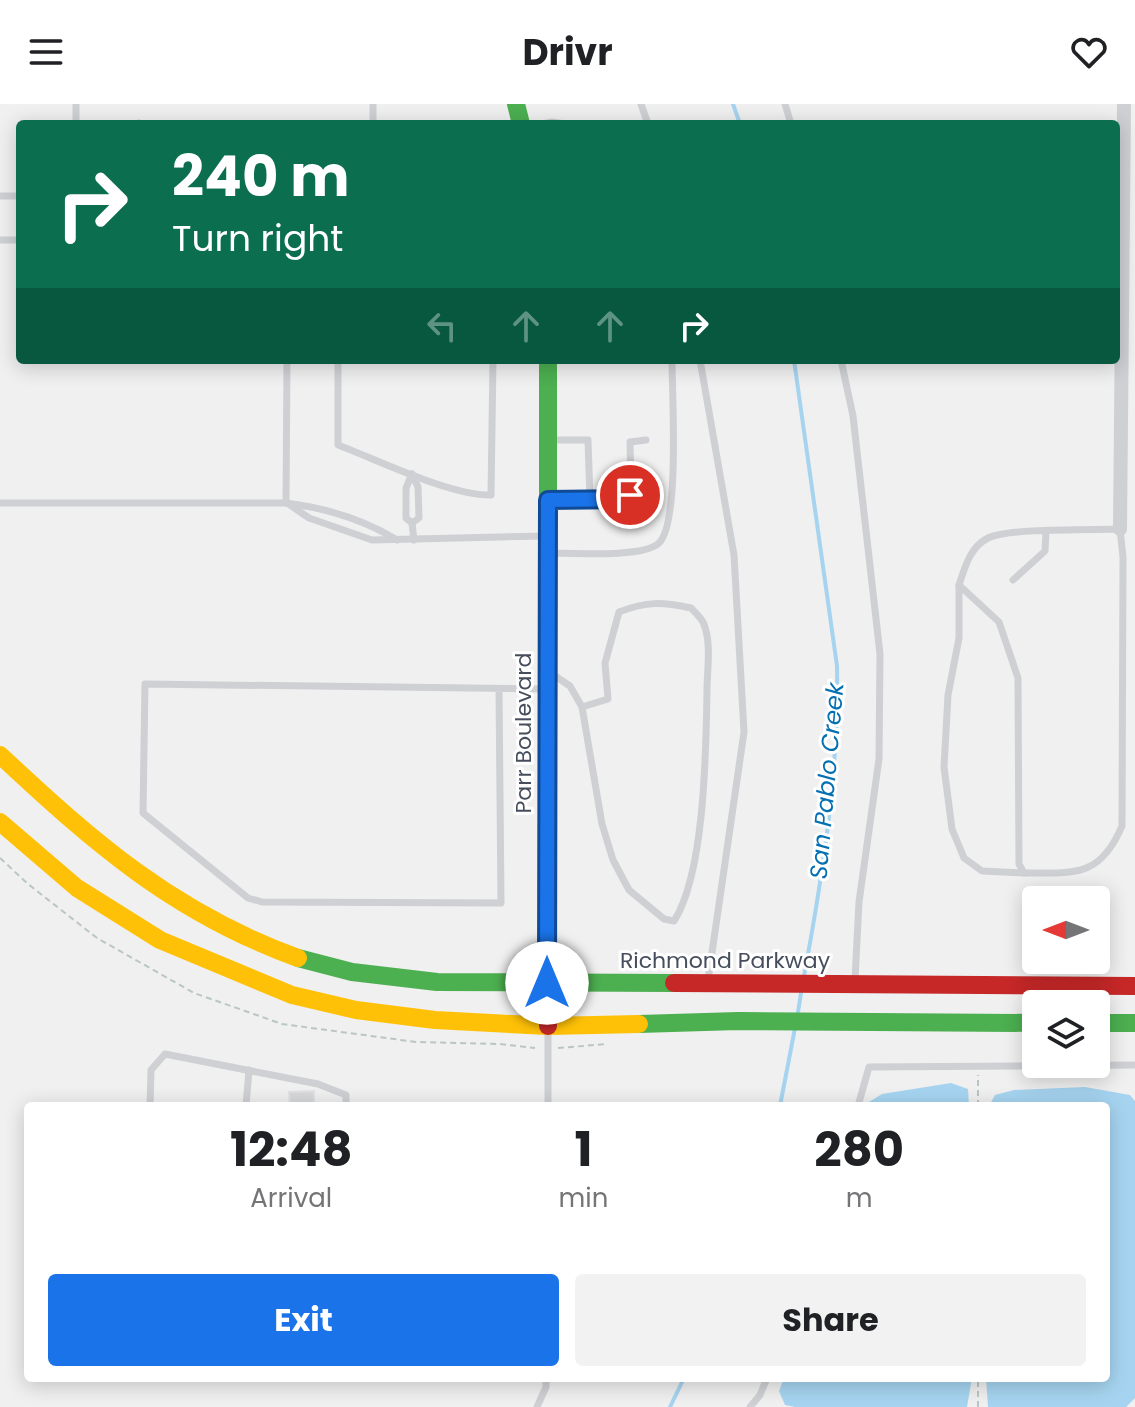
<!DOCTYPE html>
<style>
:root{--surface:#fff;--page:#f2f2f2;--text:#202124;--muted:#757577;--accent:#1a73e8}
body{margin:0;font-family:Poppins,sans-serif;background:var(--page);color:var(--text);height:100vh;display:flex;flex-direction:column;font-size:30px;white-space:nowrap}
*{box-sizing:border-box;margin:0}
p{font-size:26px;color:var(--muted)}
.icon{flex:none;width:44px;height:44px;fill:none;stroke:currentColor;stroke-width:2;stroke-linecap:round;stroke-linejoin:round}
.map{position:relative;flex:1;overflow:hidden}
.side{position:absolute;left:24px;top:998px;width:1086px;height:280px;display:flex;flex-direction:column;background:var(--surface);border-radius:8px;box-shadow:0 4px 20px #0003}
.side>*{flex:none}
.hud{position:absolute;left:16px;top:16px;width:1104px;height:244px;border-radius:8px;box-shadow:0 4px 20px #0003;background:#0b6e4f;color:#fff;overflow:hidden}
.needle{width:52px;rotate:270deg}
.fabs{position:absolute;left:1022px;top:782px;display:grid;gap:16px}
.fabs a{display:grid;place-items:center;width:88px;height:88px;border-radius:8px;background:var(--surface);box-shadow:0 4px 20px #0003;font-size:40px}
.pin{position:absolute;display:grid;place-items:center;width:68px;height:68px;color:#fff;margin:-34px;border:4px solid #fff;border-radius:50%;box-shadow:0 2px 8px #0007}
.me{position:absolute;width:88px;margin:-44px;rotate:0deg;stroke-linejoin:round;filter:drop-shadow(0 0 6px #0008)}
.turn{display:flex;align-items:center;gap:28px;height:168px;padding:0 24px;font-size:36px}
.turn .icon{width:104px;height:104px;stroke-width:2.5}
.turn b{display:block;font-size:56px;line-height:68px}
.lanes{display:flex;align-items:center;height:76px;padding:0 24px;background:#0003;justify-content:center;gap:40px;direction:ltr}
.lanes .off{opacity:.35}
.eta{display:flex;justify-content:space-evenly;align-items:center;height:136px;text-align:center}
.eta b{font-size:48px;font-weight:700;line-height:56px}
.button{display:flex;gap:16px;margin-top:auto;padding:16px 24px}
.button a{flex:1;height:92px;border-radius:8px;background:var(--accent);color:#fff;font-size:32px;font-weight:700;line-height:92px;text-align:center}
.button a+a{background:var(--page);color:var(--text)}
header{display:flex;justify-content:space-between;align-items:center;height:104px;padding:0 24px;background:var(--surface);font-size:36px;font-weight:700}
.map>svg:first-child{display:block}
.water{fill:#a6d4f0}
.lines{fill:none;stroke-linecap:round;stroke-linejoin:round}
.stream{stroke:#a6d4f0;stroke-width:4}
.building{fill:#d7d8da;stroke:#e1e1e3;stroke-width:2}
.path{stroke:#bac6c5;stroke-width:2;stroke-dasharray:6 4;stroke-linecap:butt}
.lane{stroke:#ced0d4;stroke-width:7}
.street{stroke:#ced0d4;stroke-width:14}
.fast{stroke:#4caf50;stroke-width:18}
.slow{stroke:#ffc107;stroke-width:18}
.jam{stroke:#c62828;stroke-width:18}
.route-casing{stroke:#114b97;stroke-width:20}
.route{stroke:#1a73e8;stroke-width:14}
.labels{text-anchor:middle;stroke-width:6;stroke-linejoin:round;paint-order:stroke}
.street-label{font-size:22px;fill:#464e5d;stroke:#fff}
.water-label{font-size:24px;font-style:italic;fill:#0570b1;stroke:#fff}
</style>
<header><svg class="icon" aria-label="menu" viewBox="0 0 24 24"><path d="M4 6h16M4 12h16M4 18h16"/></svg>Drivr<svg class="icon" aria-label="heart" viewBox="0 0 24 24"><path d="M12 20l-8-8c-3-5 5-10 8-4 3-6 11-1 8 4z"/></svg></header>
<div class="map">
<svg width="1135" height="1303" viewBox="0 0 1135 1303">
<rect width="100%" height="100%" fill="#f0f0f0"/>
<g class="water">
<polygon points="951,979 968,985 969,1002 868,1002 869,998 882,990"/>
<polygon points="1085,983 1130,991 1135,997 1135,1294 1126,1303 988,1303 986,1274 1106,1274 1106,1002 989,1002 995,991 1014,986"/>
<polygon points="784,1274 972,1274 967,1303 795,1303 785,1301 779,1287"/>
</g>
<g class="lines">
<g class="stream">
<polyline points="733,0 740,20"/>
<path d="M794 256 837 562C839 666 823 770 804 872"/>
<polyline points="798,908 801,889"/>
<polyline points="780,1002 795,924"/>
<polyline points="670,1303 684,1274"/>
</g>
</g>
<polygon class="building" points="314,987 314,1002 290,1002 289,988"/>
<g class="lines">
<g class="path">
<polyline points="0,754 28,780 97,834 194,889 282,920 416,938 500,940 535,944"/>
<polyline points="558,944 607,940"/>
<polyline points="978,1002 978,971"/>
<polyline points="978,1303 978,1274"/>
</g>
<g class="lane">
<polyline points="641,0 648,20"/>
<polyline points="785,0 791,20"/>
<polyline points="139,19 139,20"/>
<polyline points="76,20 76,0"/>
<polyline points="373,20 373,0"/>
<polyline points="542,20 552,18 565,20"/>
<polyline points="0,92 20,92"/>
<polyline points="0,136 20,136"/>
<path d="M338 256V341C378 356 451 392 491 391L493 256"/>
<polyline points="700,256 734,451 744,628 708,876"/>
<polyline points="841,256 853,312 880,550 879,655 859,798 855,875"/>
<polyline points="550,336 588,336 590,395"/>
<polyline points="412,370 406,384 406,414 412,419 414,436"/>
<polyline points="550,396 627,395 631,384 630,338 646,336"/>
<path d="M0 399H286C325 404 363 415 397 436"/>
<polyline points="286,399 287,256"/>
<polyline points="290,401 309,414 372,436 546,432"/>
<polyline points="412,419 419,414 418,383 412,370"/>
<path d="M1120 425 1123 453 1122 722C1100 774 1074 769 1024 769L1019 760 1018 574 999 518 959 481C965 463 970 443 988 434 1007 424 1093 426 1120 425Z"/>
<path d="M549 449C572 449 644 454 659 439 680 419 672 290 672 256"/>
<polyline points="1013,476 1045,447 1046,428"/>
<polyline points="959,481 959,534 948,591 944,663 952,725 964,754 982,767 1024,769"/>
<path d="M549 568 570 582 582 603 602 720 613 756 629 786 664 815 674 817C705 769 706 644 707 586 707 565 712 538 703 518 700 513 695 508 691 504 662 498 647 497 619 508L605 559 608 595 582 603"/>
<polyline points="499,585 501,799 262,798 248,794 143,709 145,580 546,585"/>
<polyline points="150,1002 151,966 165,950 318,980 346,991 346,1002"/>
<polyline points="246,1002 249,966"/>
<polyline points="548,1002 548,924"/>
<polyline points="858,1002 869,963 1135,961"/>
<polyline points="537,1303 546,1283 546,1274"/>
<polyline points="750,1303 760,1291 767,1274"/>
</g>
<polyline class="street" points="1120,425 1124,0"/>
<g class="fast">
<polyline points="516,0 521,20"/>
<polyline points="548,256 548,424"/>
<polyline points="298,854 352,868 437,878 674,879"/>
<polyline points="1096,919 1135,919"/>
<polyline points="639,920 738,917 1036,919"/>
</g>
<g class="slow">
<path d="M0 651C94 739 174 809 298 854"/>
<polyline points="0,718 77,784 160,836 292,891 356,906 435,916 548,922 639,920"/>
</g>
<g class="jam">
<polyline points="548,424 548,922"/>
<polyline points="674,879 1135,882"/>
</g>
</g>
<g class="lines">
<g class="route-casing">
<polyline id="route" points="547,879 548,396 627,395 630,391"/>
</g>
<use href="#route" class="route"/>
</g>
<g class="labels">
<g class="street-label">
<text transform="translate(523 629) rotate(-90)" y="8">Parr Boulevard</text>
<text x="725" y="864">Richmond Parkway</text>
</g>
<g class="water-label">
<text transform="translate(827 677) rotate(-85)" y="8">San Pablo Creek</text>
</g>
</g>
</svg>
<div class="fabs">
<a><svg class="needle" viewBox="-14 -14 28 28"><path d="M0-13l5 13h-10z" fill="#e53935"/><path d="M0 13l5-13h-10z" fill="#757577"/></svg></a>
<a><svg class="icon" aria-label="layers" viewBox="0 0 24 24"><path d="M12 4l9 5-9 5-9-5zM3 14l9 5 9-5"/></svg></a>
</div>
<div class="pin" style="left:630px;top:391px;background:#d93025"><svg class="icon" aria-label="arrive" viewBox="0 0 24 24"><path d="M6 21V4h12l-3 4 3 4H6"/></svg></div>
<svg class="me" style="left:547px;top:879px" viewBox="-20 -20 40 40"><circle r="19" fill="#fff"/><path d="M0-13L10 11 0 6-10 11z" fill="#1a73e8"/></svg>
<div class="hud">
<div class="turn"><svg class="icon" aria-label="right" viewBox="0 0 24 24"><path d="M7 20v-9h11M14 6l5 5-5 5"/></svg><div><b>240 m</b>Turn right</div></div>
<div class="lanes"><svg class="icon off" aria-label="left" viewBox="0 0 24 24"><path d="M17 20v-9H6M10 6l-5 5 5 5"/></svg><svg class="icon off" aria-label="ahead" viewBox="0 0 24 24"><path d="M12 20V5M6 11l6-6 6 6"/></svg><svg class="icon off" aria-label="ahead" viewBox="0 0 24 24"><path d="M12 20V5M6 11l6-6 6 6"/></svg><svg class="icon" aria-label="right" viewBox="0 0 24 24"><path d="M7 20v-9h11M14 6l5 5-5 5"/></svg></div>
</div>
<section class="side">
<div class="eta">
<div><b>12:48</b><p>Arrival</p></div>
<div><b>1</b><p>min</p></div>
<div><b>280</b><p>m</p></div>
</div>
<div class="button"><a>Exit</a><a>Share</a></div>
</section>
</div>
